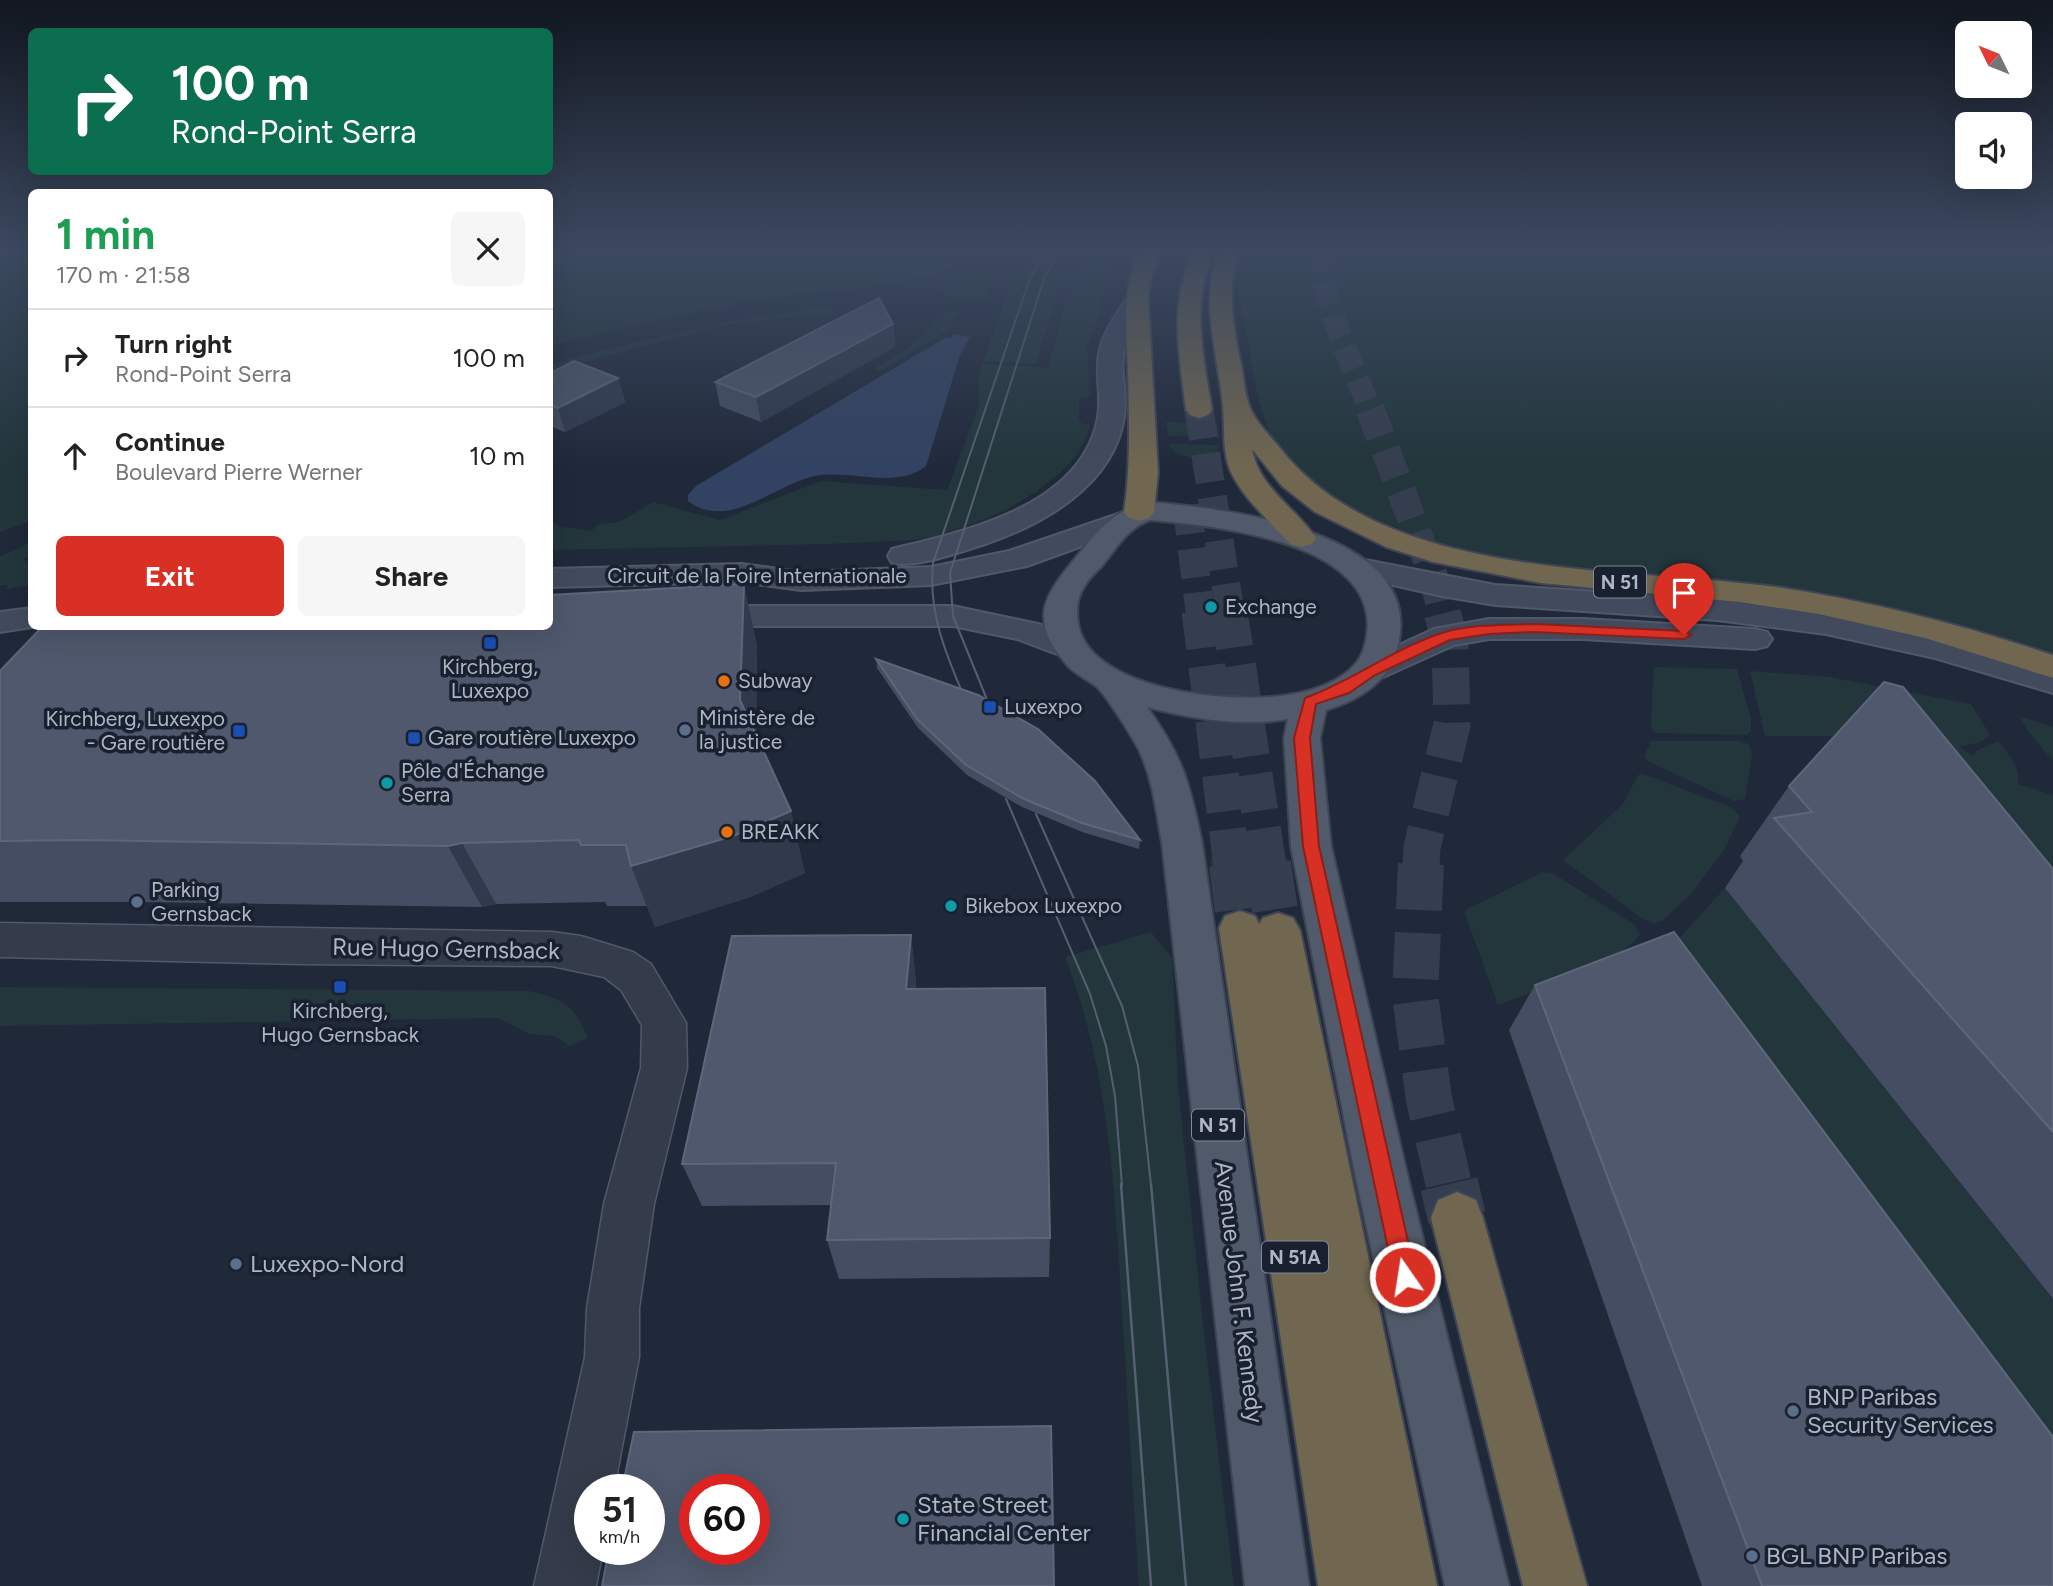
<!DOCTYPE html>
<meta charset="utf-8">
<style>
:root{--surface:#fff;--page:#f6f6f6;--text:#222;--muted:#767676;--line:#e0e0e0;--accent:#d93025}
body{margin:0;font-family:Figtree,sans-serif;background:var(--page);color:var(--text);height:100vh;display:flex;flex-direction:column;font-size:26px;white-space:nowrap}
*{box-sizing:border-box;margin:0}
p{font-size:23px;color:var(--muted)}
.icon{flex:none;width:38px;height:38px;fill:none;stroke:currentColor;stroke-width:2;stroke-linecap:round;stroke-linejoin:round}
.map{position:relative;flex:1;overflow:hidden}
.sheet{position:absolute;left:28px;top:189px;width:525px;height:441px;display:flex;flex-direction:column;background:var(--surface);border-radius:10px;box-shadow:0 7px 28px #0002}
.sheet>*{flex:none}
.top-card{position:absolute;left:28px;top:28px;width:525px;height:147px;border-radius:10px;box-shadow:0 7px 28px #0002;background:#0b6e4f;color:#fff;overflow:hidden}
.needle{width:46px;rotate:313deg}
.fabs{position:absolute;left:1955px;top:21px;display:grid;gap:14px}
.fabs a{display:grid;place-items:center;width:77px;height:77px;border-radius:10px;background:var(--surface);box-shadow:0 7px 28px #0002;font-size:35px}
.speed{position:absolute;left:574px;top:1474px;display:flex;gap:14px;font-size:35px;font-weight:700;text-align:center}
.speed>*{display:grid;place-content:center;width:91px;height:91px;border-radius:50%;background:var(--surface);box-shadow:0 7px 28px #0002;line-height:1}
.speed small{font-size:18px;font-weight:400}
.speed .limit{border:10px solid #d22;background:#fff;color:#111}
.pin{position:absolute;display:grid;place-items:center;width:60px;height:60px;color:#fff;margin:-72px -30px;border-radius:50% 50% 50% 0;rotate:-45deg;box-shadow:0 0 7px #0007}
.pin .icon{rotate:45deg}
.me{position:absolute;width:77px;margin:-38px;rotate:347deg;stroke-linejoin:round;filter:drop-shadow(0 0 5px #0008)}
.turn{display:flex;align-items:center;gap:24px;height:147px;padding:0 28px;font-size:32px}
.turn .icon{width:91px;height:91px;stroke-width:2.5}
.turn b{display:block;font-size:49px;line-height:60px}
.round{display:grid;place-items:center;flex:none;width:74px;height:74px;border-radius:10px;background:var(--page)}
.overview{display:flex;align-items:center;justify-content:space-between;height:119px;padding:0 28px}
h1{font-size:42px;font-weight:700;line-height:52px;color:#1e9e55}
.cta{display:flex;gap:14px;margin-top:auto;padding:14px 28px}
.cta a{flex:1;height:80px;border-radius:10px;background:var(--accent);color:#fff;font-size:28px;font-weight:700;line-height:80px;text-align:center}
.cta a+a{background:var(--page);color:var(--text)}
ul{padding:0;list-style:none}
li{display:flex;align-items:center;gap:21px;height:98px;padding:0 28px;border-top:2px solid var(--line)}
li div{flex:1}
li b{display:block;font-size:26px}
li em{font-style:normal}
.map>svg:first-child{display:block}
.green{fill:#22363b}
.water{fill:#324262}
.lines{fill:none;stroke-linecap:round;stroke-linejoin:round}
.highway-tunnel-far4{stroke:#353e4f;stroke-width:23;stroke-dasharray:23 11;stroke-linecap:butt}
.highway-tunnel-far3{stroke:#353e4f;stroke-width:29;stroke-dasharray:29 15;stroke-linecap:butt}
.highway-tunnel-far2{stroke:#353e4f;stroke-width:37;stroke-dasharray:37 18;stroke-linecap:butt}
.highway-tunnel-far1{stroke:#353e4f;stroke-width:46;stroke-dasharray:46 23;stroke-linecap:butt}
.highway-tunnel{stroke:#353e4f;stroke-width:58;stroke-dasharray:58 29;stroke-linecap:butt}
.street-casing{stroke:#515968;stroke-width:3}
.secondary-casing{stroke:#515968;stroke-width:4}
.primary-casing{stroke:#3d4453;stroke-width:4}
.highway-casing{stroke:#3e4655;stroke-width:4}
.street{fill:#343b4a;fill-rule:evenodd}
.secondary{fill:#424a5d;fill-rule:evenodd}
.primary{fill:#515a6a;fill-rule:evenodd}
.highway{fill:#716750;fill-rule:evenodd}
.tram-far1{stroke:#555f71;stroke-width:2}
.tram{stroke:#555f71;stroke-width:2.5}
.wall{fill:#444d62}
.shaded-wall{fill:#313a4d}
.building{fill:#4f586c;stroke:#5e677a;stroke-width:2;fill-rule:evenodd}
.route{fill:#d93025;stroke:#8d1f18;stroke-width:2}
.culture-dot{fill:#0f9aa8;stroke:#19202f;stroke-width:2.5}
.transit-dot{fill:#1a4fb4;stroke:#19202f;stroke-width:2.5}
.food-dot{fill:#e8710a;stroke:#19202f;stroke-width:2.5}
.service-dot{fill:#5c6f8a;stroke:#19202f;stroke-width:2.5}
.labels{text-anchor:middle;stroke-width:7;stroke-linejoin:round;paint-order:stroke}
.shield{fill:#19202f;stroke:#818999;stroke-width:2}
.shield-label{font-size:19px;font-weight:bold;fill:#aeb6c6}
.street-label{font-size:21px;fill:#aeb6c6;stroke:#19202f}
.poi-label{font-size:21px;fill:#aeb6c6;stroke:#19202f;text-anchor:start}
.near-street-label{font-size:24px;fill:#aeb6c6;stroke:#19202f}
.near-poi-label{font-size:24px;fill:#aeb6c6;stroke:#19202f;text-anchor:start}
</style>
<div class="map">
<svg width="2053" height="1586" viewBox="0 0 2053 1586">
<rect width="100%" height="100%" fill="#20293a"/>
<g class="green">
<polygon points="0,249 32,249 31,521 0,532"/>
<path d="M550 249H990C926 288 845 288 773 298 698 309 624 328 550 346Z"/>
<path d="M1041 249H1115L1103 280 1099 315 1087 346 1090 397 1079 398V419L1082 424H1090L1086 438 1076 456 1060 473 1037 491 1008 509 973 524 931 537 913 540 829 544 550 550V521L559 526 591 531 599 524 619 522 653 502 720 520 821 481 947 490 979 406C980 390 976 379 982 364L1048 368 1066 299H1070L1081 262 1060 260 1055 267 1031 265Z"/>
<polygon points="1244,249 2053,249 2053,660 1973,635 1539,568 1446,547 1358,512 1312,482 1295,466 1271,438 1258,397 1235,275 1235,267"/>
<polygon points="1020,268 1053,270 1053,272 1063,273 1036,364 983,361 1008,292"/>
<polygon points="992,270 997,271 986,298 956,299 939,292 940,288 946,285"/>
<path d="M831 307 836 312 724 325 550 371V365C642 338 735 318 831 307Z"/>
<polygon points="958,309 950,329 880,371 873,369 906,350 949,311"/>
<polygon points="1166,422 1217,423 1219,437 1168,436"/>
<path d="M1169 444 1220 445 1214 454C1199 459 1177 460 1169 444Z"/>
<polygon points="31,542 31,556 24,559 31,567 31,585 6,589 8,585 0,585 0,557"/>
<polygon points="1654,667 1737,669 1751,719 1751,731 1747,735 1656,733 1651,728"/>
<path d="M1750 671 1830 677 1971 704 1990 735 1981 742 1960 747 1973 756 1976 751 1998 741C2008 753 2021 768 2018 784L2053 795V1035L1837 736H1765Z"/>
<polygon points="2019,716 2053,727 2053,761 2028,731"/>
<polygon points="1651,741 1737,741 1749,744 1752,755 1745,799 1734,801 1647,761 1644,757"/>
<polygon points="1643,774 1731,807 1740,816 1724,850 1691,894 1661,922 1653,923 1643,919 1563,860 1623,804 1638,775"/>
<polygon points="1210,859 1289,860 1295,899 1216,896"/>
<path d="M1543 872 1552 873 1634 924 1640 934C1627 959 1527 994 1498 1005L1465 914 1467 909Z"/>
<polygon points="1725,888 2053,1300 2053,1566 1642,979"/>
<path d="M1151 932 1172 958 1178 1087 1204 1333 1234 1586H1139C1133 1494 1128 1403 1122 1311 1115 1191 1109 1069 1065 957Z"/>
<path d="M0 987 529 991C565 1000 573 1003 588 1038L570 1046 555 1036 529 1034 498 1018 0 1026Z"/>
</g>
<path class="water" d="M953 334 970 337 960 355 926 466C897 490 850 469 815 476 775 484 728 532 688 501V495L696 486 945 338 953 337Z"/>
<g class="lines">
<path class="highway-tunnel-far4" d="M1325 249C1313 287 1356 371 1370 410"/>
<g class="highway-tunnel-far3">
<polyline points="1370,409 1433,575 1442,612"/>
<polyline points="1199,410 1230,612"/>
<polyline points="1187,505 1200,612"/>
</g>
<g class="highway-tunnel-far2">
<polyline points="1200,611 1232,866"/>
<polyline points="1229,611 1268,866"/>
<polyline points="1421,866 1422,847 1452,725 1450,643 1442,611"/>
</g>
<g class="highway-tunnel-far1">
<polyline points="1232,864 1240,928"/>
<polyline points="1268,864 1278,930"/>
<polyline points="1421,864 1415,995 1429,1099 1449,1185"/>
</g>
<polyline class="highway-tunnel" points="1449,1184 1457,1218"/>
<g class="street-casing">
<polygon id="street" points="0,923 552,932 581,936 633,952 651,964 686,1023 687,1068 654,1204 639,1308 639,1357 614,1489 590,1489 590,1549 603,1549 596,1586 534,1586 585,1357 587,1308 604,1204 641,1068 642,1025 621,990 604,977 552,966 302,964 0,957"/>
</g>
<g class="secondary-casing">
<g id="secondary">
<path d="M1134 298 1142 300 1145 305C1139 317 1129 329 1125 343 1118 367 1128 392 1124 417 1114 485 1044 524 985 544 961 552 916 568 892 563L888 556 892 549C965 531 1082 507 1098 417 1101 399 1097 381 1098 363 1099 339 1113 319 1126 300Z"/>
<polygon points="1124,512 1134,515 1139,521 1134,527 1027,566 931,585 801,590 741,582 550,587 550,569 741,564 801,572 931,567 1009,551"/>
<polygon points="1355,558 1495,585 1717,600 1826,614 1941,638 2053,670 2053,693 1935,658 1826,634 1717,620 1495,605 1442,596 1344,574 1339,567 1344,560"/>
<polygon points="699,606 953,606 1038,624 1082,640 1087,648 1082,656 1070,659 1017,639 953,626 699,626 687,623 683,616 687,609"/>
<polygon points="32,608 32,626 38,626 0,632 0,612"/>
<polygon points="1489,619 1583,619 1755,629 1767,632 1772,639 1767,646 1755,649 1583,639 1489,639 1454,645 1370,683 1358,680 1353,672 1358,664 1434,629"/>
</g>
</g>
<g class="primary-casing">
<path id="primary" d="M1150 502C1226 509 1425 530 1398 645 1390 682 1359 700 1326 710L1320 738 1331 846 1407 1174 1509 1586H1445L1355 1174 1291 846 1284 738 1288 719C1242 727 1192 719 1147 707 1183 757 1190 784 1202 843L1309 1586H1245L1162 843C1156 811 1153 779 1139 750 1133 738 1106 695 1097 687 1088 680 1076 675 1067 665 1024 615 1048 592 1082 550 1103 525 1118 508 1150 502ZM1150 520C1218 526 1395 543 1364 648 1355 678 1315 691 1288 695 1234 704 1096 692 1079 628 1076 614 1076 599 1084 587 1088 579 1095 573 1101 567 1116 549 1127 528 1150 520Z"/>
</g>
<g class="highway-casing">
<g id="highway">
<path d="M1141 249H1161L1151 278 1148 297 1158 473 1154 512 1149 518 1139 521 1129 518 1124 512C1131 465 1129 419 1128 371 1126 328 1121 289 1141 249Z"/>
<path d="M1195 249H1215C1190 301 1203 355 1212 410L1208 415 1199 418 1190 415 1186 410C1179 355 1168 301 1195 249Z"/>
<path d="M1219 249H1239C1226 289 1233 328 1242 369 1244 380 1245 394 1249 405 1254 420 1270 436 1280 448 1384 582 1622 566 1776 587 1870 601 1963 625 2053 655V678L1925 638 1819 614 1739 602 1541 583 1433 562 1386 547 1315 512 1282 486 1252 449C1259 488 1295 507 1316 538L1312 544 1301 547 1290 544C1270 521 1243 499 1230 470 1222 450 1225 428 1223 407 1218 353 1199 302 1219 249Z"/>
<polygon points="1240,911 1255,916 1259,924 1263,918 1278,913 1293,918 1300,930 1437,1586 1318,1586 1219,928 1225,916"/>
<polygon points="1457,1192 1476,1200 1483,1218 1587,1586 1523,1586 1431,1218 1438,1200"/>
</g>
</g>
<use href="#street" class="street"/>
<use href="#secondary" class="secondary"/>
<use href="#primary" class="primary"/>
<use href="#highway" class="highway"/>
<g class="tram-far1">
<path d="M965 699C946 654 928 613 933 563L1030 278 1048 249"/>
<polyline points="990,707 953,616 950,573 1044,279 1060,249"/>
<polyline points="1006,799 1090,994 1106,1046 1115,1096 1122,1185"/>
<polyline points="1036,814 1122,1006 1138,1066 1151,1185"/>
</g>
<g class="tram">
<polyline points="1121,1184 1151,1586"/>
<polyline points="1151,1184 1186,1586"/>
</g>
</g>
<g class="wall">
<polygon points="893,324 895,347 761,422 720,406 715,382"/>
<polygon points="550,373 618,378 625,402 565,432 550,426"/>
<polygon points="757,645 756,734 805,873 750,897 655,927 647,906 607,906 605,902 496,904 482,907 137,902 0,902 0,671"/>
<polygon points="876,659 1140,840 1139,849 1082,832 1022,807 967,775 918,728 877,668"/>
<polygon points="1789,786 2053,869 2053,1299 1725,888 1743,861 1740,856"/>
<polygon points="911,935 916,982 916,989 1050,1238 1049,1277 839,1279 827,1240 831,1205 702,1206 682,1164"/>
<polygon points="1535,985 2053,1586 1702,1586 1509,1030"/>
</g>
<g class="shaded-wall">
<polygon points="893,324 895,347 761,422 756,397"/>
<polygon points="618,378 625,402 565,432 558,408"/>
<polygon points="744,584 757,645 755,762 740,700"/>
<polygon points="791,811 805,873 750,897 655,927 631,866"/>
<polygon points="462,843 496,904 482,907 448,846"/>
<polygon points="911,935 916,982 912,1035 906,989"/>
</g>
<g class="building">
<polygon points="879,298 893,324 756,397 715,382"/>
<polygon points="574,361 618,378 558,408 550,405 550,373"/>
<polygon points="744,584 740,700 791,811 733,836 631,866 626,845 581,845 579,840 462,843 448,846 81,840 0,841 0,671 43,626 550,626 550,595"/>
<polygon points="876,659 978,695 1038,729 1095,781 1140,840 1082,823 1022,798 966,765 917,719"/>
<polygon points="1884,682 1903,687 2053,869 2053,1132 1774,818 1812,812 1789,786"/>
<polygon points="1674,932 2053,1437 2053,1586 1762,1586 1535,985"/>
<polygon points="911,935 906,989 1045,988 1050,1238 827,1240 836,1163 682,1164 732,936"/>
<path d="M1051 1426 1054 1586H602L609 1549H649V1489H622L634 1432ZM695 1489H754V1549H695Z"/>
</g>
<linearGradient id="sky" x2="0" y2="1"><stop stop-color="#121720"/><stop offset="0.53" stop-color="#3c4960"/><stop offset="1" stop-color="#3c4960" stop-opacity="0"/></linearGradient>
<rect width="2053" height="471" fill="url(#sky)"/>
<path class="route" d="M1534 624 1684 631 1691 635 1684 639 1534 632 1489 634 1450 640 1375 675 1349 693 1316 704 1310 738 1319 846 1416 1277 1413 1285 1405 1288 1397 1285 1394 1277 1303 846 1294 738 1305 698C1352 681 1393 649 1442 633 1470 624 1504 625 1534 624Z"/>
<g class="culture-dot">
<circle cx="1211" cy="607" r="7"/>
<circle cx="387" cy="783" r="7"/>
<circle cx="951" cy="906" r="7"/>
<circle cx="903" cy="1519" r="7"/>
</g>
<g class="transit-dot">
<rect x="483" y="636" width="14" height="14" rx="3.5"/>
<rect x="983" y="700" width="14" height="14" rx="3.5"/>
<rect x="232" y="724" width="14" height="14" rx="3.5"/>
<rect x="407" y="731" width="14" height="14" rx="3.5"/>
<rect x="333" y="980" width="14" height="14" rx="3.5"/>
</g>
<g class="food-dot">
<circle cx="724" cy="681" r="7"/>
<circle cx="727" cy="832" r="7"/>
</g>
<g class="service-dot">
<circle cx="685" cy="730" r="7"/>
<circle cx="137" cy="902" r="7"/>
<circle cx="236" cy="1264" r="7"/>
<circle cx="1793" cy="1411" r="7"/>
<circle cx="1752" cy="1556" r="7"/>
</g>
<g class="labels">
<g class="shield">
<rect x="1594" y="566.5" width="52" height="31" rx="5"/>
<rect x="1192" y="1109.5" width="52" height="31" rx="5"/>
<rect x="1262" y="1241.5" width="66" height="31" rx="5"/>
</g>
<g class="shield-label">
<text x="1620" y="589">N 51</text>
<text x="1218" y="1132">N 51</text>
<text x="1295" y="1264">N 51A</text>
</g>
<g class="street-label">
<text x="757" y="583">Circuit de la Foire Internationale</text>
</g>
<g class="poi-label">
<text x="1225" y="614">Exchange</text>
<text x="490" y="674" text-anchor="middle">Kirchberg,<tspan x="490" dy="24">Luxexpo</tspan></text>
<text x="738" y="688">Subway</text>
<text x="1004" y="714">Luxexpo</text>
<text x="699" y="725">Ministère de<tspan x="699" dy="24">la justice</tspan></text>
<text x="225" y="726" text-anchor="end">Kirchberg, Luxexpo<tspan x="225" dy="24">- Gare routière</tspan></text>
<text x="428" y="745">Gare routière Luxexpo</text>
<text x="401" y="778">Pôle d'Échange<tspan x="401" dy="24">Serra</tspan></text>
<text x="741" y="839">BREAKK</text>
<text x="151" y="897">Parking<tspan x="151" dy="24">Gernsback</tspan></text>
<text x="965" y="913">Bikebox Luxexpo</text>
<text x="340" y="1018" text-anchor="middle">Kirchberg,<tspan x="340" dy="24">Hugo Gernsback</tspan></text>
</g>
<g class="near-street-label">
<text transform="translate(446 949) rotate(1)" y="8">Rue Hugo Gernsback</text>
<text transform="translate(1239 1292) rotate(83)" y="8">Avenue John F. Kennedy</text>
</g>
<g class="near-poi-label">
<text x="250" y="1272">Luxexpo-Nord</text>
<text x="1807" y="1405">BNP Paribas<tspan x="1807" dy="28">Security Services</tspan></text>
<text x="917" y="1513">State Street<tspan x="917" dy="28">Financial Center</tspan></text>
<text x="1766" y="1564">BGL BNP Paribas</text>
</g>
</g>
</svg>
<div class="fabs">
<a><svg class="needle" viewBox="-14 -14 28 28"><path d="M0-13l5 13h-10z" fill="#e53935"/><path d="M0 13l5-13h-10z" fill="#767676"/></svg></a>
<a><svg class="icon" aria-label="sound" viewBox="0 0 24 24"><path d="M4 9h4l5-4v14l-5-4H4zM17 9q2 3 0 6"/></svg></a>
</div>
<div class="speed"><div>51<small>km/h</small></div><div class="limit">60</div></div>
<div class="pin" style="left:1684px;top:635px;background:#d93025"><svg class="icon" aria-label="arrive" viewBox="0 0 24 24"><path d="M6 21V4h12l-3 4 3 4H6"/></svg></div>
<svg class="me" style="left:1405px;top:1277px" viewBox="-20 -20 40 40"><circle r="17" fill="#d93025" stroke="#fff" stroke-width="3"/><path d="M0-11L8 9 0 5-8 9z" fill="#fff"/></svg>
<div class="top-card">
<div class="turn"><svg class="icon" aria-label="right" viewBox="0 0 24 24"><path d="M7 20v-9h11M14 6l5 5-5 5"/></svg><div><b>100 m</b>Rond-Point Serra</div></div>
</div>
<section class="sheet">
<div class="overview"><div><h1>1 min</h1><p>170 m · 21:58</p></div><a class="round"><svg class="icon" aria-label="close" viewBox="0 0 24 24"><path d="M6 6l12 12M18 6L6 18"/></svg></a></div>
<ul>
<li><svg class="icon" aria-label="right" viewBox="0 0 24 24"><path d="M7 20v-9h11M14 6l5 5-5 5"/></svg><div><b>Turn right</b><p>Rond-Point Serra</p></div><em>100 m</em></li>
<li><svg class="icon" aria-label="ahead" viewBox="0 0 24 24"><path d="M12 20V5M6 11l6-6 6 6"/></svg><div><b>Continue</b><p>Boulevard Pierre Werner</p></div><em>10 m</em></li>
</ul>
<div class="cta"><a>Exit</a><a>Share</a></div>
</section>
</div>
